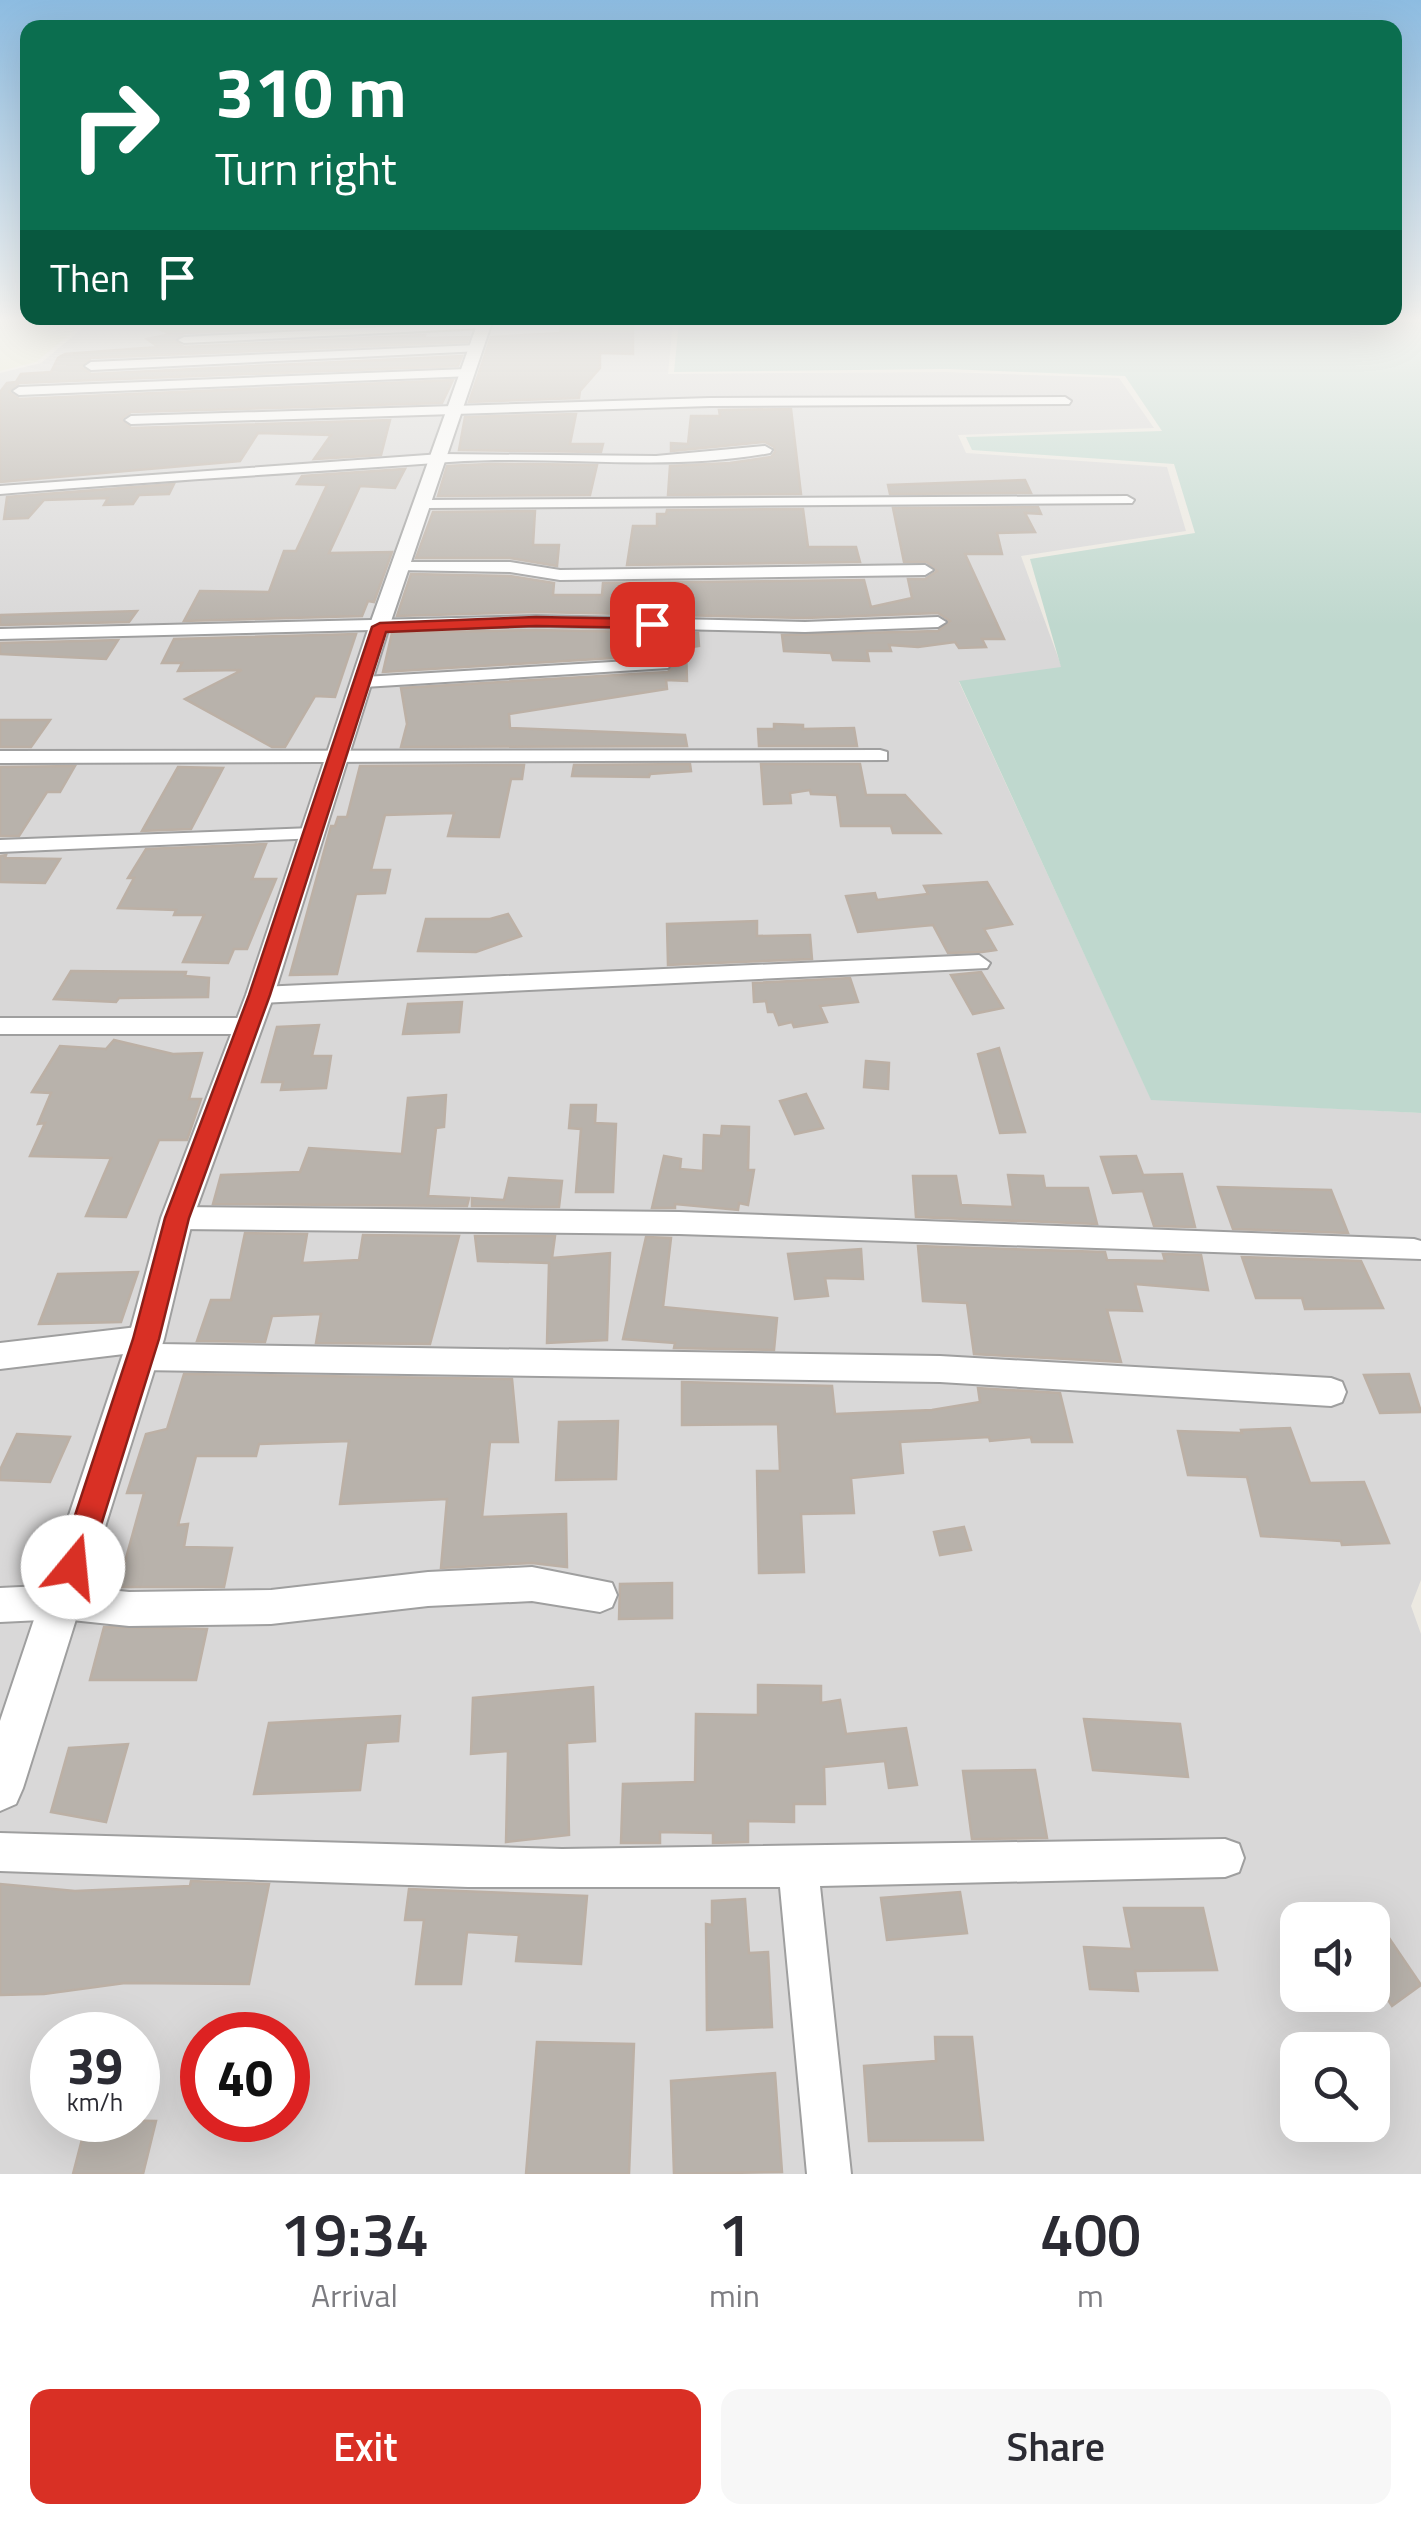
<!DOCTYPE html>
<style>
:root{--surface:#fff;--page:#f7f7f7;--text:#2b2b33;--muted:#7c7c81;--accent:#d93025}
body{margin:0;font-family:"Titillium Web",sans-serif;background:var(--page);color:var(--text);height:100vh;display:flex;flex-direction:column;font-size:38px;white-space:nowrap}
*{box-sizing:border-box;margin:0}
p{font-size:32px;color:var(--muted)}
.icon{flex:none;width:55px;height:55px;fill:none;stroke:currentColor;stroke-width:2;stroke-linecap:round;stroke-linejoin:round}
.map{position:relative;height:2174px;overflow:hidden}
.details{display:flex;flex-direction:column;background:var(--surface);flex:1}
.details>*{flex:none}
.hud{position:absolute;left:20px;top:20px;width:1382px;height:305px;border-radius:20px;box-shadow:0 10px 40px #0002;background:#0b6e4f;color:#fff;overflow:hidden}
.fabs{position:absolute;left:1280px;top:1902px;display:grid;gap:20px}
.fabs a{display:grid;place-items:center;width:110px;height:110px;border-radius:20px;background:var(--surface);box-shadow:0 10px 40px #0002;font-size:50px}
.speed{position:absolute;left:30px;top:2012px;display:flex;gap:20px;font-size:50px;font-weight:700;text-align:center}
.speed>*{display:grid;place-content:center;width:130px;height:130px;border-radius:50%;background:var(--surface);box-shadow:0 10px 40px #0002;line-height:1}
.speed small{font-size:25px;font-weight:400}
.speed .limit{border:15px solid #d22;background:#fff;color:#111}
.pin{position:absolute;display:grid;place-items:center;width:85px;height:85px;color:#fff;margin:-42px;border-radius:20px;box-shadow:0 5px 15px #0006}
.me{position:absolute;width:110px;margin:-55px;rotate:17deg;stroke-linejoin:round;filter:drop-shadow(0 0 8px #0008)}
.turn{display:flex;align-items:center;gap:35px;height:210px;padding:0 30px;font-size:45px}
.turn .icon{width:130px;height:130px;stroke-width:2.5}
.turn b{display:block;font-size:70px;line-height:85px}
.then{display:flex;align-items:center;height:95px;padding:0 30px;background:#0003;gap:20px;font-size:38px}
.eta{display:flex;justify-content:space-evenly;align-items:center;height:170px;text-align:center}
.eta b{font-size:60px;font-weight:600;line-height:70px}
.action{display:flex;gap:20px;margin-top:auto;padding:20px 30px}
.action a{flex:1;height:115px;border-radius:20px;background:var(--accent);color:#fff;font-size:40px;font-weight:600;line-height:115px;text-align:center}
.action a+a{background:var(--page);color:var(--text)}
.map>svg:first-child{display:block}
.residential{fill:#d9d8d8;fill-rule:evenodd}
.farmland{fill:#e6e9cd}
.wetland{fill:#bfd8ce}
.building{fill:#b8b2ab;stroke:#bcb0a5;stroke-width:2.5}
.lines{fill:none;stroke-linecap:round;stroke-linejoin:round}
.minor-casing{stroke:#9f9f9f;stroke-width:4}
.tertiary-casing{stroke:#9f9f9f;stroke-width:4}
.minor{fill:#fff;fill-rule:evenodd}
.tertiary{fill:#fff;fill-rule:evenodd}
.route{fill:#d93025;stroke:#8d1f18;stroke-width:2.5}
</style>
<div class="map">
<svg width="1421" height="2174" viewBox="0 0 1421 2174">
<rect width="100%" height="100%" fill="#ece9e1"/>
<path class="residential" d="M90 322H673L668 374 946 372 1119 378 1154 428 958 435 966 453 1167 467 1186 531 1021 556 1062 668 959 682 1151 1099 1421 1113V1580L1411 1606 1421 1634V2174H0V373L41 363ZM1298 1920H1372V1995H1298ZM52 2035H138V2120H52ZM202 2035H288V2120H202ZM1298 2050H1372V2125H1298Z"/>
<polygon class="farmland" points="0,322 84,322 36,362 0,371"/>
<polygon class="wetland" points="679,322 1421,322 1421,1113 1151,1100 959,681 1061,667 1030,559 1195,533 1174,464 972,450 966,437 1162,431 1125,376 946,369 674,372"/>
<g class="building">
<polygon points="143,322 412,322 184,333 174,341 184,347 425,335 424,338 469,337 467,342 91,358 81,367 91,374 462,356 458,366 19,383 9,392 19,399 453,380 442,403 131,412 121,419 131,428 390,420 381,455 314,459 331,435 258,433 240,461 0,482 0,392 7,383 16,382 21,374 51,372 58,358 65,354 158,347 147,339 171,334"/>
<polygon points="561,322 633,322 633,354 600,353 600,368 580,391 579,398 469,402 491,337 560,333"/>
<polygon points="791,409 801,494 668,495 670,466 730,463 771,457 775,452 774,447 765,442 671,451 671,443 688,444 691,416 720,416 719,410"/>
<polygon points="576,414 570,444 603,444 601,452 459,450 465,417"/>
<polygon points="489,464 529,464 597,465 590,495 438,496 447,466"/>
<polygon points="405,469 395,488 360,486 329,553 392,552 374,602 368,601 362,616 184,621 200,591 269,592 284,551 296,551 327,485 297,484 302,476"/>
<polygon points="1025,480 1031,493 890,494 888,485"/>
<polygon points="174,484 169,494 139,495 133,504 104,505 108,498 44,500 28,518 4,519 7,497"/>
<polygon points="1038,507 1041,514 1025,513 1035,532 997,533 1002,554 965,554 1004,639 982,639 986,647 959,648 955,642 918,647 889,645 891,651 867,651 869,661 833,660 831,653 784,651 782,635 938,631 950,621 938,613 805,618 536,612 397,616 411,574 510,576 554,583 553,595 602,595 603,583 864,580 871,607 912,598 908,579 925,579 937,571 927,562 904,562 893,508"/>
<polygon points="803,509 808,547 856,547 860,562 627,565 633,526 657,526 657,514 666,514 667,510"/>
<polygon points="535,511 533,545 559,545 557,566 510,558 416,558 433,512"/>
<polygon points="137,611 129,622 0,625 0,615"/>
<polygon points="536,630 698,633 699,646 686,648 687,681 666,680 667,689 509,714 510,728 685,735 687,746 401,747 407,724 401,688 668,672 674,666 673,661 662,655 383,672 392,633"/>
<polygon points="356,634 335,697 315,696 285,747 272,747 185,699 242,670 178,671 182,663 162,663 174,639"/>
<polygon points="118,640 106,659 0,654 0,643"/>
<polygon points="0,720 50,720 31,747 0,747"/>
<polygon points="774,724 803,725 803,729 854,728 857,746 759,746 758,729 774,729"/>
<polygon points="690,764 691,771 650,774 649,777 572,776 574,765"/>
<polygon points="761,764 860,764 866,795 905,795 940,833 893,833 891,826 841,826 837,795 811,794 810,790 790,793 791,803 764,804"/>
<polygon points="524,765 522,779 511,779 499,837 448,836 454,813 385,815 371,870 390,870 385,893 356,894 337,974 290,975 331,826 335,826 338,817 347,817 360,766"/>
<polygon points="75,766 60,792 47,792 19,836 0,836 0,767"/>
<polygon points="178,767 223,768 191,829 142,831"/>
<polygon points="266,844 252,879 276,879 247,949 234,949 228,963 183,962 204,915 174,915 176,910 118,908 134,878 128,878 146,849"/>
<polygon points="6,855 5,858 60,859 45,883 0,882 0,856"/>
<polygon points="987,882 1012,924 984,929 996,950 982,952 948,953 933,925 858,932 846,896 875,893 877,900 928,894 924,886"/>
<polygon points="508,914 521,936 476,952 418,951 426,919 490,919"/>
<polygon points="757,921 757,936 810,935 812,959 668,965 667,924"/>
<polygon points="71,971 186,972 185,976 209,978 208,997 119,998 116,1002 54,999"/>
<polygon points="981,972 1003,1008 973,1014 951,975"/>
<polygon points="850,978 858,1002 820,1006 827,1022 794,1027 792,1022 779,1025 774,1012 768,1012 766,1001 754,1002 753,983"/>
<polygon points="462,1002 459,1032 403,1034 408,1004"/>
<polygon points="319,1025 312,1056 331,1056 326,1088 281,1090 283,1082 262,1082 277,1027"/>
<polygon points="114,1040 173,1054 202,1053 189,1099 201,1099 187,1140 159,1140 126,1217 86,1216 111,1158 30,1156 45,1123 38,1124 51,1093 32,1092 60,1046 106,1049"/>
<polygon points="999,1048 1025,1132 1000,1133 978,1054"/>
<polygon points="866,1061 889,1063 888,1089 864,1087"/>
<polygon points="806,1094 823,1128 795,1134 780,1101"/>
<polygon points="446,1095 444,1127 436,1128 428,1196 469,1198 467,1206 213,1204 221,1175 300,1172 309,1148 402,1154 408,1098"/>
<polygon points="571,1105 596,1105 595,1123 616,1124 613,1192 576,1192 581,1129 569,1128"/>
<polygon points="722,1126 749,1127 748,1170 754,1170 748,1205 739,1203 738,1210 675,1204 675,1208 652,1208 664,1156 681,1159 680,1169 703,1171 704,1135 721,1136"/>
<polygon points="1136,1156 1143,1175 1182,1174 1195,1227 1154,1226 1143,1191 1113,1193 1101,1157"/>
<polygon points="1008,1175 1043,1176 1045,1188 1088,1188 1097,1224 916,1217 913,1176 956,1176 961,1205 1013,1207"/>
<polygon points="509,1178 562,1181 559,1207 472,1206 472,1198 504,1200"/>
<polygon points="1218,1187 1331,1190 1348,1233 1233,1229"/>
<polygon points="245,1233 307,1234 302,1263 359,1260 363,1235 459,1236 430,1344 316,1343 321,1314 272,1316 265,1342 197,1341 211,1300 231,1300"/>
<polygon points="475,1236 555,1236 552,1258 610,1253 607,1340 547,1343 549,1263 478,1261"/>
<polygon points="646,1237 671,1238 663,1307 777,1318 774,1350 674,1348 675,1343 623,1339"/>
<polygon points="918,1246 1105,1252 1107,1260 1165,1261 1163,1254 1201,1255 1208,1290 1135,1284 1142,1311 1107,1310 1121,1362 974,1354 967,1303 923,1301"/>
<polygon points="861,1249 863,1279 825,1278 828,1296 795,1299 788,1254"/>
<polygon points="1242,1257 1361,1261 1383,1308 1305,1309 1302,1298 1256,1298"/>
<polygon points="138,1272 121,1322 39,1324 58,1274"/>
<polygon points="184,1374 512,1379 518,1442 490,1442 482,1517 566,1514 567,1567 532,1563 441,1568 447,1499 340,1504 349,1441 259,1444 256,1456 196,1456 178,1525 188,1524 184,1547 232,1548 224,1587 118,1587 144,1493 127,1493 146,1434 167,1429"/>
<polygon points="1409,1374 1421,1412 1380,1413 1364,1375"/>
<polygon points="682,1382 832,1386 835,1414 932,1410 980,1402 978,1388 1060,1393 1072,1442 1032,1442 1031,1437 990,1441 989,1437 900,1442 903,1473 851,1478 854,1513 801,1514 804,1572 759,1573 757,1471 780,1471 778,1424 682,1425"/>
<polygon points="618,1421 616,1479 556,1480 559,1422"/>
<polygon points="1290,1428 1310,1483 1364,1482 1389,1543 1342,1545 1341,1541 1261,1536 1247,1477 1188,1475 1178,1431 1242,1433 1241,1430"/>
<polygon points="17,1434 70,1437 50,1482 0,1480 0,1470"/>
<polygon points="964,1527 971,1550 940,1555 934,1532"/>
<polygon points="672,1583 672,1618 619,1619 620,1584"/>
<polygon points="104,1627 207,1629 196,1680 90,1680"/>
<polygon points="758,1685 821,1686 821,1703 840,1700 846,1734 906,1728 917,1785 889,1788 885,1761 824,1767 825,1804 794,1804 794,1822 748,1821 748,1842 713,1843 713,1833 660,1832 660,1843 621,1843 623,1784 695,1782 696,1714 758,1715"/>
<polygon points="593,1687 595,1741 567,1743 569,1835 506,1842 508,1751 471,1754 473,1698"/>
<polygon points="400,1716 398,1741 366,1743 360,1790 254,1794 269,1723"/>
<polygon points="1084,1719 1180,1724 1188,1777 1093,1770"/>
<polygon points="128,1744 106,1822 51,1812 69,1748"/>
<polygon points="1035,1770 1047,1838 972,1839 963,1771"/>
<polygon points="191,1881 269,1884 249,1984 125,1983 44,1994 0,1995 0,1884 75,1891 190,1886"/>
<polygon points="409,1889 587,1896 581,1964 516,1961 519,1935 467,1932 461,1984 416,1984 424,1920 405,1920"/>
<polygon points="960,1892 967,1933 887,1940 881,1898"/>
<polygon points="745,1899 749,1953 768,1952 772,2027 707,2030 706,1924 712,1925 712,1901"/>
<polygon points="1124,1908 1203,1908 1217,1970 1135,1971 1138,1991 1090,1989 1084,1947 1132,1949"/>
<polygon points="1372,1913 1421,1985 1392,2006 1372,1975"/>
<polygon points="935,2037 972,2037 983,2140 869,2141 864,2066 936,2061"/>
<polygon points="537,2042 634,2044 629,2174 526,2174"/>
<polygon points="775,2073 782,2172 674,2174 671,2081"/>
<polygon points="87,2120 156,2121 143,2174 73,2174"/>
</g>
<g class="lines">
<g class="minor-casing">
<g id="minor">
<polygon points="481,322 490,325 484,328 184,343 178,340 184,337"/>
<polygon points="477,345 481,351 91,370 85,366 91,362"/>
<polygon points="467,369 471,376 19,395 13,391 19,387"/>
<polygon points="1065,397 1071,401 1069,404 710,406 131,424 125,420 131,416 710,398"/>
<path d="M765 446 772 450 770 453C663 473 556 454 449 462 300 473 150 481 0 494V486L441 454 656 456Z"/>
<polygon points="1127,496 1134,500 1132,503 425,508 418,504 425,500"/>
<polygon points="402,562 510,562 560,570 925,565 933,570 925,575 560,580 510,572 396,570 394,567"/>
<polygon points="536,616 805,622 938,617 946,622 938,627 805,632 536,626 0,639 0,629"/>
<polygon points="662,659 671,664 668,668 364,687 355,682 364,677"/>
<polygon points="880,750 887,752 887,760 0,763 0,751"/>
<polygon points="312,828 319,830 319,838 0,852 0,840"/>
<polygon points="979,955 990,963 987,968 260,1003 248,995 260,987"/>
<polygon points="0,1018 247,1018 259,1026 247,1034 0,1034"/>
<polygon points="177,1207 679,1212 1414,1239 1421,1241 1421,1259 679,1234 177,1229 167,1226 163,1218 167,1210"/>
<polygon points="146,1326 156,1330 161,1339 158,1344 940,1356 1331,1378 1342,1382 1346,1392 1342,1402 1331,1406 940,1382 138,1370 127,1366 124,1354 0,1369 0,1343"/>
<polygon points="532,1567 612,1583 617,1595 612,1607 600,1612 532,1601 428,1606 271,1624 129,1626 62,1619 0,1622 0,1588 62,1585 129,1592 271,1590 428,1572"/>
<polygon points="0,1833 562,1849 1225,1839 1239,1844 1244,1858 1239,1872 1225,1877 820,1886 851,2174 807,2174 780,1887 468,1887 0,1871"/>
</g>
</g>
<g class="tertiary-casing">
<polygon id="tertiary" points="478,322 492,322 389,627 274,995 193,1218 164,1339 23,1788 16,1804 0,1811 0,1721 128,1339 161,1218 246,995 369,627"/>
</g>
<use href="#minor" class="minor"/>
<use href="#tertiary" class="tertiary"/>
</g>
<linearGradient id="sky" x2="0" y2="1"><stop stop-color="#8dbce1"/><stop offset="0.51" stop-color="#f6f5f2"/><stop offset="1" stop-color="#f6f5f2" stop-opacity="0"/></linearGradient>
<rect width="1421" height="626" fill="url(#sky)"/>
<polygon class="route" points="536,617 652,619 659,624 652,628 536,626 386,632 270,995 189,1218 159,1339 88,1567 84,1578 73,1582 62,1578 58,1567 133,1339 165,1218 249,995 372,627 380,623"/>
</svg>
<div class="fabs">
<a><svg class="icon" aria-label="sound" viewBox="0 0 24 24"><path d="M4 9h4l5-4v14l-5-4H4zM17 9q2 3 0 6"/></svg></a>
<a><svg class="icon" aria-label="search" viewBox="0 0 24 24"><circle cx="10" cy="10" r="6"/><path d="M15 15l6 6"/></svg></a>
</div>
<div class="speed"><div>39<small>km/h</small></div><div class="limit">40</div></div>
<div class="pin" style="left:652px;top:624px;background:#d93025"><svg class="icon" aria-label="arrive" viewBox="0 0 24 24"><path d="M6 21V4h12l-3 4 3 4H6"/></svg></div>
<svg class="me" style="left:73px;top:1567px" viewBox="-20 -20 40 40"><circle r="19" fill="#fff"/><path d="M0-13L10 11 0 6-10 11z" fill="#d93025"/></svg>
<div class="hud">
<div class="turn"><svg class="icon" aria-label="right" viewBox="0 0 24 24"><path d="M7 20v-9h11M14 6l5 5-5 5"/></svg><div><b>310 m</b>Turn right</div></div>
<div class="then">Then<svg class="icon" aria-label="arrive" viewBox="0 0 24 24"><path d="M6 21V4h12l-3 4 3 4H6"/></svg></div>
</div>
</div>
<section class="details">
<div class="eta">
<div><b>19:34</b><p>Arrival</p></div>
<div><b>1</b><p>min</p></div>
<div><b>400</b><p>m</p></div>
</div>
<div class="action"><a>Exit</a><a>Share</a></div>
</section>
